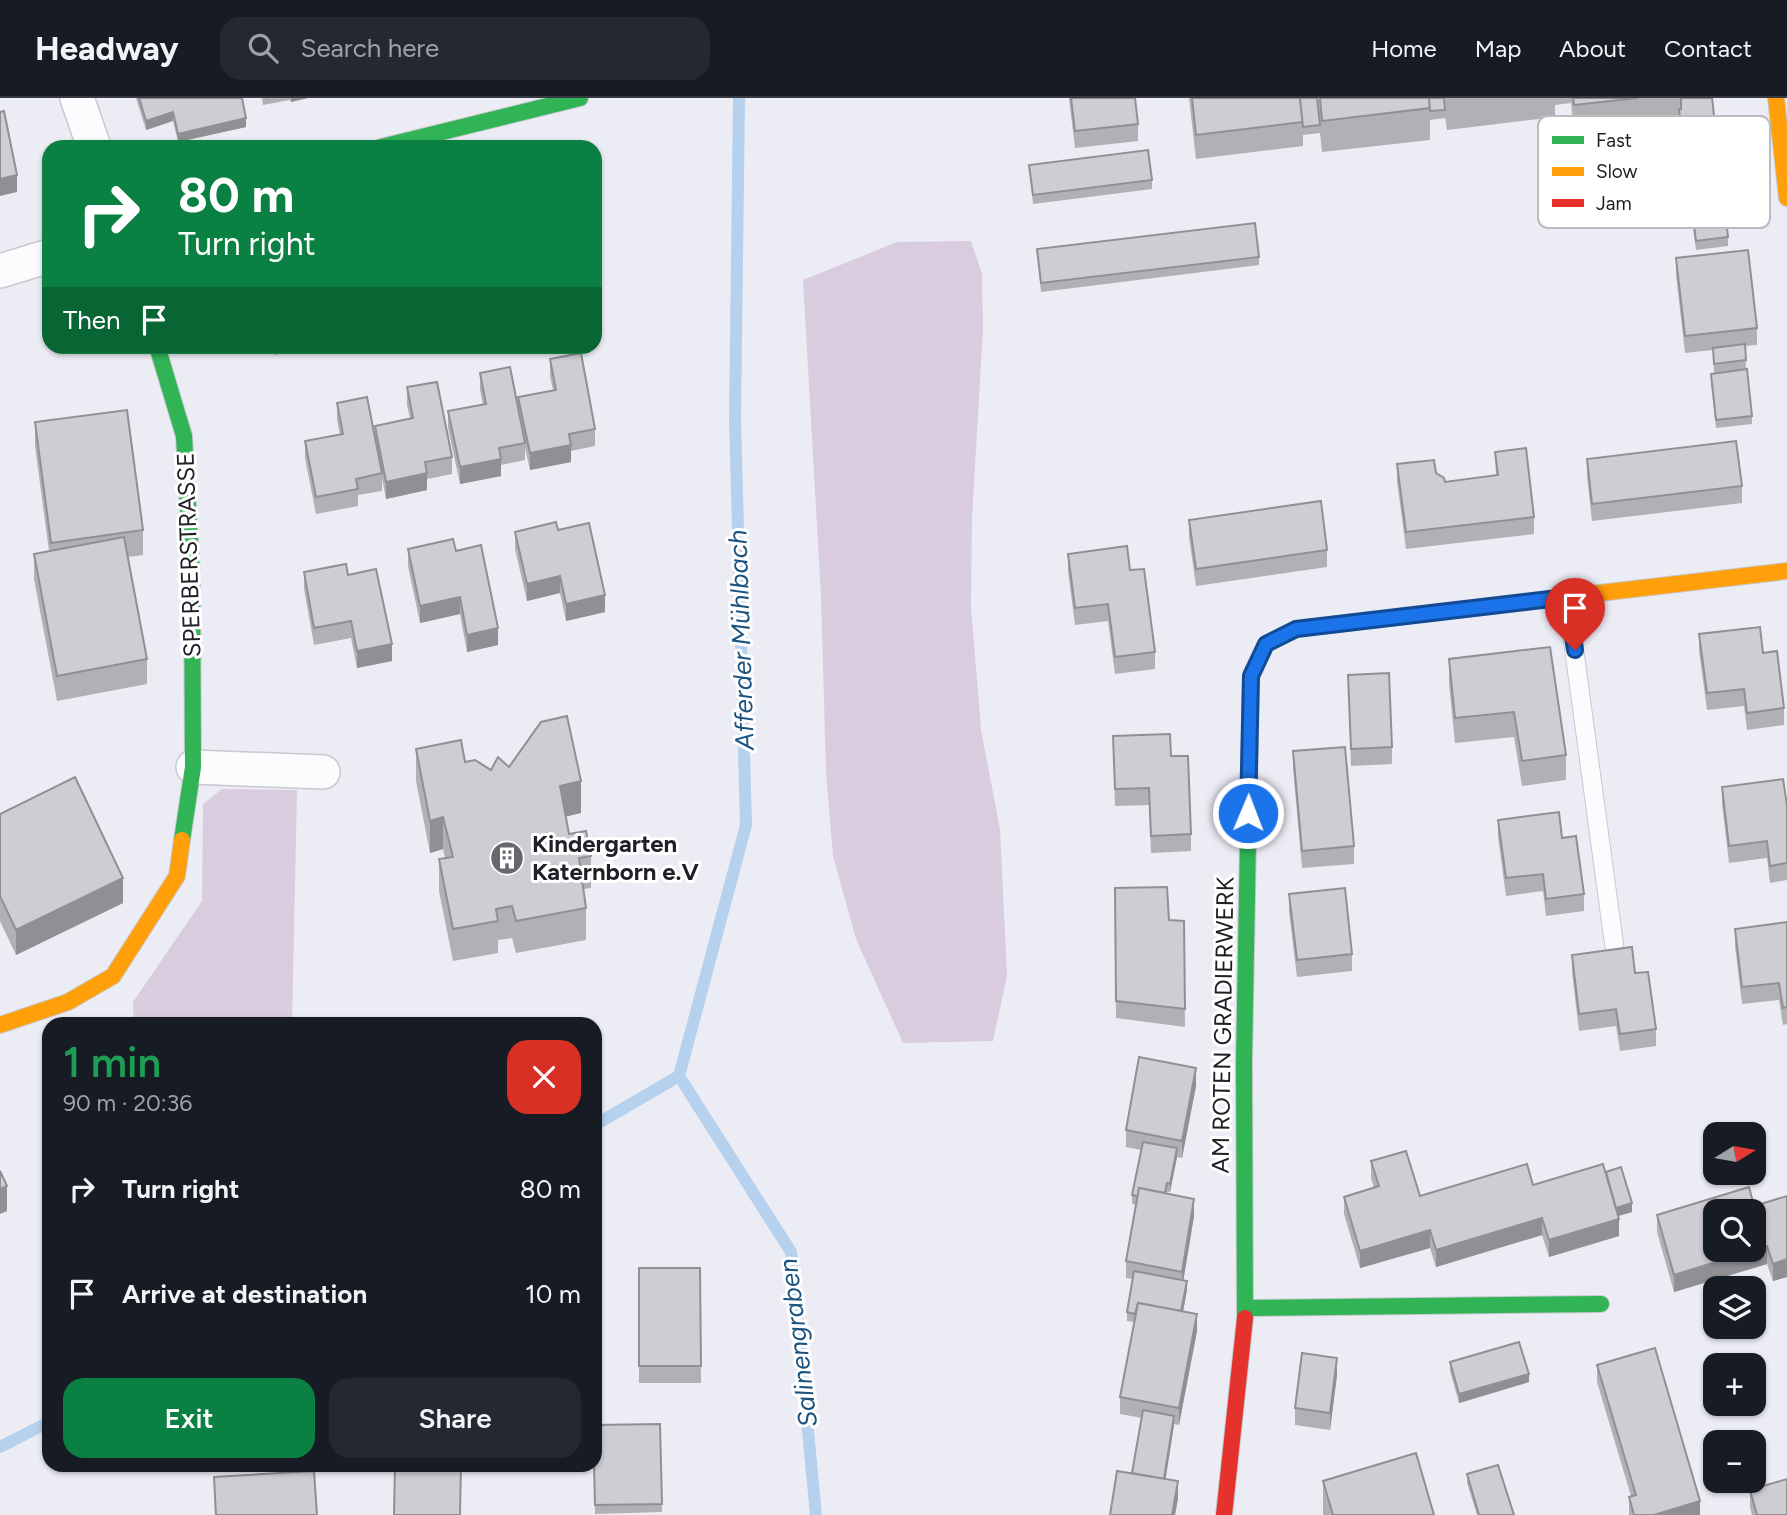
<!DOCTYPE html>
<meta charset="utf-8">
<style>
:root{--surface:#171b24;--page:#242831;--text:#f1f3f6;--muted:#9ea1a6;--line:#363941;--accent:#0b8043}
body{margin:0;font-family:Figtree,sans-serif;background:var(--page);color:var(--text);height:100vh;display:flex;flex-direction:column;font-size:26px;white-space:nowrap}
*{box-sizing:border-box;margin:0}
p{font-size:23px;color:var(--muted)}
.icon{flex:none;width:38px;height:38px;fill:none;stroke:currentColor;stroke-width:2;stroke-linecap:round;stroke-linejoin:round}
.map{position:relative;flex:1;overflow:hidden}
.drawer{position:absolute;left:42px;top:919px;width:560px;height:455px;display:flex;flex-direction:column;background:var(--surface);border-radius:21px;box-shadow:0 2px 5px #0004}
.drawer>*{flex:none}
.top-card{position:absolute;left:42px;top:42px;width:560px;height:214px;border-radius:21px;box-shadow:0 2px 5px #0004;background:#0b8043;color:#fff;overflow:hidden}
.needle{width:46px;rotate:79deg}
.controls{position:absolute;left:1703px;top:1024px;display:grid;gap:14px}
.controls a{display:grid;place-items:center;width:63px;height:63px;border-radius:14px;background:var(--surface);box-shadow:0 2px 5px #0004;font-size:35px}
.pin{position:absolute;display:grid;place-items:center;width:60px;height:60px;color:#fff;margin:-72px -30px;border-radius:50% 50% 50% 0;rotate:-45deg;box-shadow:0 0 7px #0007}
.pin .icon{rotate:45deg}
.me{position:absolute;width:77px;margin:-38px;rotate:1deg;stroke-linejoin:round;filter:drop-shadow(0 0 5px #0008)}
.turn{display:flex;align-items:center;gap:24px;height:147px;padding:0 21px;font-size:32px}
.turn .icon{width:91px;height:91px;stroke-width:2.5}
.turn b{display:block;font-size:49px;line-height:60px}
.then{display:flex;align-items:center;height:66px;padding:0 21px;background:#0003;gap:14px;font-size:26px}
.round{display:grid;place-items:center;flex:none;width:74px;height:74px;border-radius:21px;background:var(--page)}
.headline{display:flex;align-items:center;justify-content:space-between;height:119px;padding:0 21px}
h1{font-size:42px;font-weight:600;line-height:52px;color:#1e9e55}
.button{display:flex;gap:14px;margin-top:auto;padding:14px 21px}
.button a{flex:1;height:80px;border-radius:21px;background:var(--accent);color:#fff;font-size:28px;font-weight:600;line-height:80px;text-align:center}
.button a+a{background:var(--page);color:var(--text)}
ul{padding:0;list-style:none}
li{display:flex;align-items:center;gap:21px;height:105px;padding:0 21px}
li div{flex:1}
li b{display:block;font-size:26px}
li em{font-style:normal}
header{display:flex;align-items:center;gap:42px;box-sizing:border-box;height:98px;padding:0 35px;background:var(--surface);border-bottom:2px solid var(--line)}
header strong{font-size:33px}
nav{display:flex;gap:38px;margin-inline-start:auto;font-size:24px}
.search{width:490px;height:63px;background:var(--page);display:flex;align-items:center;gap:18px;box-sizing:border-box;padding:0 24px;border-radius:21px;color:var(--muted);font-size:26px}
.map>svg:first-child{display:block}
.green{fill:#d9ccde}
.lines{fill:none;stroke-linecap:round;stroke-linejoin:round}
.stream{stroke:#b6d1ed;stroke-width:12}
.lane-casing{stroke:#c8c8cf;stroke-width:20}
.street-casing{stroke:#c8c8cf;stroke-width:36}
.fast-casing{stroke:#c8c8cf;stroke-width:18}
.slow-casing{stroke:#c8c8cf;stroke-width:18}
.jam-casing{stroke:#c8c8cf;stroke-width:18}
.lane{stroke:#fcfcfe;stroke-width:18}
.street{stroke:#fcfcfe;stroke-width:33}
.fast{stroke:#30b455;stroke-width:16}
.slow{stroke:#ff9f0a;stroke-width:16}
.jam{stroke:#e5322d;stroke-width:16}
.wall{fill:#b1b0b5}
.shaded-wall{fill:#909094}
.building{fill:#cecdd3;stroke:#909094;stroke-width:2;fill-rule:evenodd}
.route-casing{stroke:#114b97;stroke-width:18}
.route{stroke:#1a73e8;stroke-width:12}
.labels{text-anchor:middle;stroke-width:6;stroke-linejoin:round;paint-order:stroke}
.street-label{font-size:24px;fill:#1f1f25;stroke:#fff}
.poi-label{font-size:24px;font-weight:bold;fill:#1f1f25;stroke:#fff;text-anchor:start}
.water-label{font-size:26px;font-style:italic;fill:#1b5381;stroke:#fff}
.key{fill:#fff;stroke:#bcbcbe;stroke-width:2}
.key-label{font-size:19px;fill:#1f1f25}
</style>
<header>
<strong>Headway</strong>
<div class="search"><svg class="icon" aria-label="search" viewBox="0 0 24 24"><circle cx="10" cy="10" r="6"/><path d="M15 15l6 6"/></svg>Search here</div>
<nav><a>Home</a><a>Map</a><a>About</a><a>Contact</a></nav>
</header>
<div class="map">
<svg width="1787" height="1417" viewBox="0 0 1787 1417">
<rect width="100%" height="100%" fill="#ececf5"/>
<g class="green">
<polygon points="971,143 982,176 983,231 972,420 971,509 981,632 1000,731 1007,878 993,943 903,945 856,841 833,758 826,674 821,498 803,182 897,144"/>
<polygon points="222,691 297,692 292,926 134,926 133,904 202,803 203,706"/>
</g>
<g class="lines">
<g class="stream">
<polyline points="679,978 791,1154 816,1417"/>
<polyline points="595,1027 679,978 746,727 735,321 739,0"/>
<polyline points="0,1349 49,1324"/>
</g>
<g class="lane-casing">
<polyline id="lane" points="1567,499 1614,846"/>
</g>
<g class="street-casing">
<g id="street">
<polyline points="77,0 94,49"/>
<polyline points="0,173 49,158"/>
<polyline points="193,669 323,674"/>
</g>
</g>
<g class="fast-casing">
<g id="fast">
<polyline points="381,49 580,0"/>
<polyline points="157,248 184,338 192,479 193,669 182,742"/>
<polyline points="1246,1210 1601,1206"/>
<polyline points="1245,1220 1244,963 1251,577 1266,546 1296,531 1403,518"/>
</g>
</g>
<g class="slow-casing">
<g id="slow">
<polyline points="1776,0 1787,100"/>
<polyline points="1403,518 1787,473"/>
<polyline points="0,927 68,904 113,878 177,778 182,742"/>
</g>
</g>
<g class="jam-casing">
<polyline id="jam" points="1224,1417 1245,1220"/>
</g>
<use href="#lane" class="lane"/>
<use href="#street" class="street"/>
<use href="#fast" class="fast"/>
<use href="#slow" class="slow"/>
<use href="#jam" class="jam"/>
</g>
<g class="wall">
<polygon points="136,0 242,0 246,29 178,44 173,23 146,32"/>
<polygon points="262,0 308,0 291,4 290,2 263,7"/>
<polygon points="1069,0 1135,0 1138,26 1138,43 1075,50"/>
<polygon points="1189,0 1712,0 1728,139 1728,148 1696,152 1679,20 1574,32 1571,5 1555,7 1555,19 1447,32 1445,18 1445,20 1430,22 1430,42 1322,54 1320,35 1303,37 1303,48 1196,61"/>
<polygon points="1029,67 1152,82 1152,91 1033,106"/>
<polygon points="1037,151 1259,159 1259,167 1041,194"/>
<polygon points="1676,160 1757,230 1757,247 1745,248 1746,271 1714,275 1713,252 1685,255 1676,177"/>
<polygon points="272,248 308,248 308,250 274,257"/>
<polygon points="550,261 595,331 595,348 571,353 571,364 530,372 525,350 525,362 501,367 501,378 460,386 448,330 448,313 483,306 480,292 480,275 518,310 518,299 553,292 550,278"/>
<polygon points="1711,276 1752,318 1752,326 1716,330 1711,284"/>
<polygon points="407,289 452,359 452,376 427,381 427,392 386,401 382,380 382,393 358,397 358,408 316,416 305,360 305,343 340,336 337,322 337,305 375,338 375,328 410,320 407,307"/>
<polygon points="35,324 143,432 143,457 128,459 147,561 147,586 57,603 34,481 34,456 49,453 35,348"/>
<polygon points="1495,354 1534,419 1534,436 1406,451 1397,383 1397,366 1436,375 1445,384 1496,377"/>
<polygon points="1587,361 1742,388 1742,405 1592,423 1587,378"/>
<polygon points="1189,422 1327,452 1327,469 1196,488 1189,439"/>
<polygon points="558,432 605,514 566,523 560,495 527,503 515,451 515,434"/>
<polygon points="408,451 456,453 498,547 467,554 460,516 420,525 408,468"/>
<polygon points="1068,456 1130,472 1155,554 1155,571 1115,576 1108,523 1075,527 1068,473"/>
<polygon points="304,474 348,477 392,563 357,570 351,540 314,547 304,491"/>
<polygon points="1699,536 1763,555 1784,610 1784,627 1747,632 1744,608 1707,612 1699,553"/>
<polygon points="1449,561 1566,657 1566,682 1522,688 1514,639 1455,645 1449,586"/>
<polygon points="1348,577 1392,649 1392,666 1351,668"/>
<polygon points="1113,638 1191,736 1191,753 1151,755 1149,707 1115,708"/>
<polygon points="416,651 491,672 509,669 581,715 566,718 569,736 591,758 591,790 583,791 586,810 586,842 516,855 512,840 498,842 498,855 453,863 439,793 439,761 445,760 443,751 430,755 416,683"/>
<polygon points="1293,653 1354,748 1354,766 1302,770 1293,670"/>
<polygon points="1722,689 1787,707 1787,782 1770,785 1767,760 1729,765 1722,706"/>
<polygon points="0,716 123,805 16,857 0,823"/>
<polygon points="1498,722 1562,740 1584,796 1584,813 1546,818 1543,793 1506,798 1498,739"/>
<polygon points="1115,790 1169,822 1184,823 1185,929 1116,920"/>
<polygon points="1289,796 1352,856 1352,873 1297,879 1289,813"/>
<polygon points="1787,824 1787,926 1783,927 1779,902 1742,906 1735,848 1735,831"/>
<polygon points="1572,857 1635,875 1656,931 1656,948 1620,953 1616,928 1579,933 1572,874"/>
<polygon points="1196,988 1182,1060 1177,1059 1170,1094 1167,1094 1167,1096 1194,1118 1183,1183 1187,1192 1183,1213 1197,1233 1179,1327 1174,1326 1165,1381 1178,1400 1175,1417 1110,1417 1132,1375 1142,1320 1120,1316 1120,1299 1134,1224 1127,1223 1127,1214 1133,1181 1126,1180 1126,1163 1136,1107 1132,1106 1132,1097 1141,1052 1126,1049 1126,1032"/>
<polygon points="1371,1063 1420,1098 1533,1087 1606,1074 1632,1114 1619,1118 1619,1138 1549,1159 1542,1137 1436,1169 1430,1150 1360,1170 1344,1116 1344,1099 1374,1090 1371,1080"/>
<polygon points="1787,1098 1787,1179 1773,1183 1767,1166 1674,1194 1657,1134 1657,1117 1754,1108"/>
<polygon points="639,1170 700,1170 701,1285 639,1285"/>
<polygon points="1450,1264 1529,1284 1459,1305 1450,1273"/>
<polygon points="1597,1267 1700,1417 1629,1417 1629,1399 1631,1398 1597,1284"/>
<polygon points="1337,1277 1330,1332 1295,1327 1295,1310"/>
<polygon points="660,1326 662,1414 595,1416 594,1367"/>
<polygon points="1467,1376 1514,1417 1477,1417 1467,1385"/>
<polygon points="214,1379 317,1417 215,1417"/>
<polygon points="1323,1383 1434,1417 1323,1417"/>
<polygon points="1750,1392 1787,1417 1752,1417 1750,1409"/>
</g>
<g class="shaded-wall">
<polygon points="291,0 308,0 291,4"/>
<polygon points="173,14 173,23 146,32 146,23"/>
<polygon points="246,20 246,29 178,44 178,36"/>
<polygon points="17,77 17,94 0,98 0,81"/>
<polygon points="571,347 571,364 530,372 530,355"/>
<polygon points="501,361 501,378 460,386 460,369"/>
<polygon points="427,375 427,392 386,401 386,384"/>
<polygon points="560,478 560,495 527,503 527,486"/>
<polygon points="605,497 605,514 566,523 566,506"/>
<polygon points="460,499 460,516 420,525 420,508"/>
<polygon points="498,530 498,547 467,554 467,537"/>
<polygon points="392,546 392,563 357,570 357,553"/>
<polygon points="581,683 581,715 560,720 560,688"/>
<polygon points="443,719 443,751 430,755 430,723"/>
<polygon points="123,780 123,805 16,857 16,832"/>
<polygon points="1196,970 1196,988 1182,1060 1182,1043"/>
<polygon points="1177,1050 1177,1059 1170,1094 1170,1086"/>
<polygon points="7,1088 7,1113 0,1116 0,1091"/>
<polygon points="1194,1101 1194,1118 1182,1191 1182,1174"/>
<polygon points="1632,1105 1632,1114 1614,1119 1614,1111"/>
<polygon points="1542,1120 1542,1137 1436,1169 1436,1152"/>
<polygon points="1619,1121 1619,1138 1549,1159 1549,1142"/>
<polygon points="1430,1132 1430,1150 1360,1170 1360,1153"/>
<polygon points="1767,1148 1767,1166 1674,1194 1674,1177"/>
<polygon points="1787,1161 1787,1179 1773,1183 1773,1166"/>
<polygon points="1187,1183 1187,1192 1180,1230 1180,1221"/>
<polygon points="1197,1216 1197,1233 1179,1327 1179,1310"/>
<polygon points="1337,1260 1337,1277 1330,1332 1330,1315"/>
<polygon points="1529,1276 1529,1284 1459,1305 1459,1296"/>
<polygon points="1174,1318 1174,1327 1163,1398 1163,1389"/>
<polygon points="1178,1383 1178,1400 1175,1417 1172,1417"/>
<polygon points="1700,1403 1700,1417 1654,1417"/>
</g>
<g class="building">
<polygon points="139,0 242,0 246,20 178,36 173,14 146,23"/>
<polygon points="1071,0 1135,0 1138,26 1075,33"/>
<polygon points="1192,0 1300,0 1303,24 1196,37"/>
<polygon points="1300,0 1317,0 1320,27 1303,29"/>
<polygon points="1320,0 1429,0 1430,10 1322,23"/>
<polygon points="1429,0 1444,0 1445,12 1430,13"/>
<polygon points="1573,0 1638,0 1574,7"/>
<polygon points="1681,0 1712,0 1728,139 1696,143 1679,11 1681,11"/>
<polygon points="4,13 17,77 0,81 0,14"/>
<polygon points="1148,52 1152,82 1033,97 1029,67"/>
<polygon points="1255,125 1259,159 1041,185 1037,151"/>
<polygon points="1748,152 1757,230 1685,238 1676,160"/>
<polygon points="1745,246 1746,262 1714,266 1713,250"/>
<polygon points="581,255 595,331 569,336 571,347 530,355 518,299 556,292 550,261"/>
<polygon points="510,269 525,345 499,350 501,361 460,369 448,313 486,306 480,275"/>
<polygon points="1747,271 1752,318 1716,322 1711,276"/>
<polygon points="437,284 452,359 425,364 427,375 386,384 375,328 413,320 407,289"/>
<polygon points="367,299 382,375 356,381 358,391 316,399 305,343 343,336 337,305"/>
<polygon points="127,312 143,432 51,445 35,324"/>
<polygon points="1736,343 1742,388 1592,406 1587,361"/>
<polygon points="1526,350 1534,419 1406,434 1397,366 1434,362 1436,375 1444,380 1445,384 1498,377 1495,354"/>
<polygon points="1321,403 1327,452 1196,471 1189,422"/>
<polygon points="556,424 558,432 589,425 605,497 566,506 560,478 527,486 515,434"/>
<polygon points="124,439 147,561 57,578 34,456"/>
<polygon points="453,441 456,453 481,447 498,530 467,537 460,499 420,508 408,451"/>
<polygon points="1127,448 1130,472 1144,471 1155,554 1115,559 1108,506 1075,510 1068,456"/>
<polygon points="346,466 348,477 376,471 392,546 357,553 351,523 314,530 304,474"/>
<polygon points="1760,529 1763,555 1777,553 1784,610 1747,615 1744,591 1707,595 1699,536"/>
<polygon points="1550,549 1566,657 1522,663 1514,614 1455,620 1449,561"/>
<polygon points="1389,575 1392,649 1351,651 1348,577"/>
<polygon points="567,618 581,683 560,688 569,736 586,733 591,758 579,760 586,810 516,823 512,808 496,811 498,823 453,831 439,761 453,759 443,719 430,723 416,651 461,642 465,664 475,662 491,672 498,659 509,669 541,624"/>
<polygon points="1170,636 1171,658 1188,658 1191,736 1151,738 1149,690 1115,691 1113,638"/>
<polygon points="1345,649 1354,748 1302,753 1293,653"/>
<polygon points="75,679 123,780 16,832 0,798 0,716"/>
<polygon points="1783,681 1787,707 1787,765 1770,768 1767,743 1729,748 1722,689"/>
<polygon points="1559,714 1562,740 1576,738 1584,796 1546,801 1543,776 1506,780 1498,722"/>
<polygon points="1167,789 1169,822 1184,823 1185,911 1116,903 1115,790"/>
<polygon points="1345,790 1352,856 1297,862 1289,796"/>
<polygon points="1787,824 1787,909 1783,910 1779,885 1742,889 1735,831"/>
<polygon points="1632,849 1635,875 1648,874 1656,931 1620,936 1616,911 1579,916 1572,857"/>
<polygon points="1139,959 1196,970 1182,1043 1126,1032"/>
<polygon points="1143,1044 1177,1050 1170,1086 1167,1085 1165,1095 1139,1090 1138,1098 1132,1097"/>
<polygon points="1406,1053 1420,1098 1527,1066 1533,1087 1603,1066 1619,1121 1549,1142 1542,1120 1436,1152 1430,1132 1360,1153 1344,1099 1379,1088 1371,1063"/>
<polygon points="1621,1069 1632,1105 1616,1110 1606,1074"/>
<polygon points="0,1073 7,1088 0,1091"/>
<path d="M1749 1089 1754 1108 1787 1098V1161L1773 1166 1767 1148 1674 1177 1657 1117ZM1715 1113H1754V1152H1715Z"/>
<polygon points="1139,1090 1194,1101 1182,1174 1126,1163"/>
<polygon points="639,1170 700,1170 701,1268 639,1268"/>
<polygon points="1134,1173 1187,1183 1181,1213 1138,1205 1135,1216 1127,1214"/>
<polygon points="1138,1205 1197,1216 1179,1310 1120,1299"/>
<polygon points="1519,1244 1529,1276 1459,1296 1450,1264"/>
<polygon points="1655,1250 1700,1403 1654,1417 1634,1417 1629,1399 1636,1397 1597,1267"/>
<polygon points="1302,1255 1337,1260 1330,1315 1295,1310"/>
<polygon points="1143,1312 1174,1318 1164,1381 1132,1375"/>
<polygon points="660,1326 662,1406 595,1407 594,1367 595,1367 595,1327"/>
<polygon points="1416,1355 1434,1417 1333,1417 1323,1383"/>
<polygon points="395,1367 461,1367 460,1417 394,1417"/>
<polygon points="1498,1367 1514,1417 1479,1417 1467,1376"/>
<polygon points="314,1373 317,1417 216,1417 214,1379"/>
<polygon points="1117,1373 1178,1383 1172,1417 1110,1417"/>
<polygon points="1787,1381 1787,1417 1757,1417 1750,1392"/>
</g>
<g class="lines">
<g class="route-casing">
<polyline id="route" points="1248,715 1251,578 1266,546 1296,531 1567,499 1575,552"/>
</g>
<use href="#route" class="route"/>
</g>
<defs>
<g id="building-disc" transform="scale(1.75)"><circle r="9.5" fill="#67676e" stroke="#fff"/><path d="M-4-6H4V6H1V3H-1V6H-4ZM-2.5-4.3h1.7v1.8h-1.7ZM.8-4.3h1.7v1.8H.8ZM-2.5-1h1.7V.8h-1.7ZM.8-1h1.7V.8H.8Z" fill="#fff"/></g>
</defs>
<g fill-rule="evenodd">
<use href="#building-disc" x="507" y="760"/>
</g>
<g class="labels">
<g class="street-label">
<text transform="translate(189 457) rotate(-92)" y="8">SPERBERSTRASSE</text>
<text transform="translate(1223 927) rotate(-89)" y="8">AM ROTEN GRADIERWERK</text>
</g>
<g class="poi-label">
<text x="532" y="754">Kindergarten<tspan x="532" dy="28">Katernborn e.V</tspan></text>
</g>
<g class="water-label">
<text transform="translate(741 542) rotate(-92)" y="9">Afferder Mühlbach</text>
<text transform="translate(798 1245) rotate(-97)" y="9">Salinengraben</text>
</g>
</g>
<rect x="1538" y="18" width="232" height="112" rx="10" class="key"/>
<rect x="1552" y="38" width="32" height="8" fill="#30b455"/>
<rect x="1552" y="69" width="32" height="9" fill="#ff9f0a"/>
<rect x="1552" y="101" width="32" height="8" fill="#e5322d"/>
<g class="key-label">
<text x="1596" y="49">Fast</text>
<text x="1596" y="80">Slow</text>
<text x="1596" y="112">Jam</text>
</g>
</svg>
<div class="controls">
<a><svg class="needle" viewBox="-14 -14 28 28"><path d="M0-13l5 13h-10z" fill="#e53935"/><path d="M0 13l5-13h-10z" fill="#9ea1a6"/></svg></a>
<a><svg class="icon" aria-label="search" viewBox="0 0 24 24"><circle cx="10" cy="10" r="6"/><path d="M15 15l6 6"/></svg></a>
<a><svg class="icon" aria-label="layers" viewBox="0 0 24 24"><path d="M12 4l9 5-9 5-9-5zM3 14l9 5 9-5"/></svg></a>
<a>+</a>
<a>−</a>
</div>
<div class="pin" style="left:1575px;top:552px;background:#d93025"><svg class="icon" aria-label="arrive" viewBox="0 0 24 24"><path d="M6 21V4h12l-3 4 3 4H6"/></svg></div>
<svg class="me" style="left:1248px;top:715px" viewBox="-20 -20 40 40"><circle r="17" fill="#1a73e8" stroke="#fff" stroke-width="3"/><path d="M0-11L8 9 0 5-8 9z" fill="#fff"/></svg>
<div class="top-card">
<div class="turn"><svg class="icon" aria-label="right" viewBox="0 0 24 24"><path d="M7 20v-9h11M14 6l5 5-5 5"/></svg><div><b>80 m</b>Turn right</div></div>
<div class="then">Then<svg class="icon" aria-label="arrive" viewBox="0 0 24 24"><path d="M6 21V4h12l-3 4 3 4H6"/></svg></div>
</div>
<section class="drawer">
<div class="headline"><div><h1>1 min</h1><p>90 m · 20:36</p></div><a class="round" style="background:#d93025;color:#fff"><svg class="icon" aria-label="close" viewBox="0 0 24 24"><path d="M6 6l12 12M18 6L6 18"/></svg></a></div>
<ul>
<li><svg class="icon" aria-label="right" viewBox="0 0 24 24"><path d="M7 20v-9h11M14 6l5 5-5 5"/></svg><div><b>Turn right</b></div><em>80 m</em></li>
<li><svg class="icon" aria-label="arrive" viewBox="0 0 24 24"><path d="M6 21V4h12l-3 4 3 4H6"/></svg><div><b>Arrive at destination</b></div><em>10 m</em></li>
</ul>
<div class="button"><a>Exit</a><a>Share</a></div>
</section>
</div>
